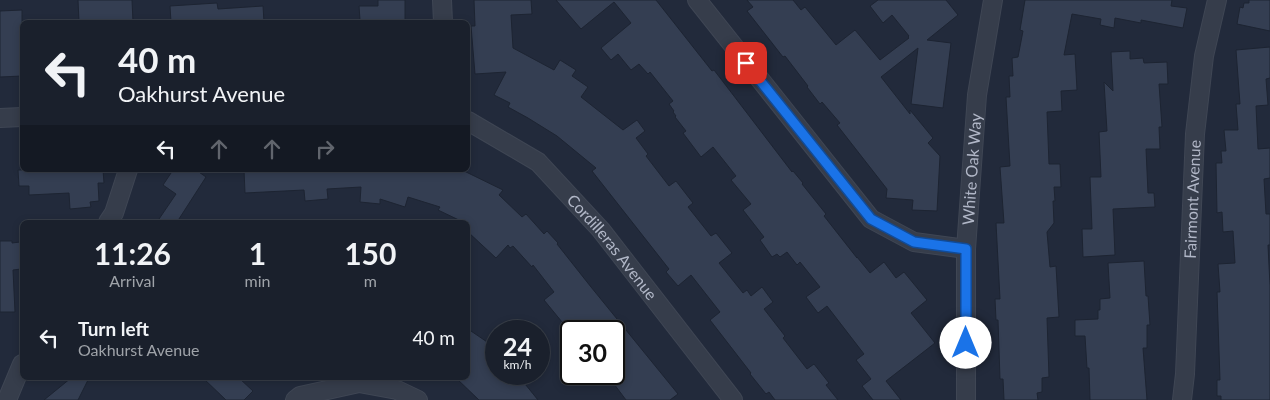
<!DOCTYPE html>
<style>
:root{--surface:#1a202c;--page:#232834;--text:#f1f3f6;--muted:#9fa3a9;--line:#383e48}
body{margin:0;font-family:Lato,sans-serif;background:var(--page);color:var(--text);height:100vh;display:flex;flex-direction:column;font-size:19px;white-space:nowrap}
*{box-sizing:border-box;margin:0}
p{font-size:16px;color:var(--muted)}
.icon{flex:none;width:28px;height:28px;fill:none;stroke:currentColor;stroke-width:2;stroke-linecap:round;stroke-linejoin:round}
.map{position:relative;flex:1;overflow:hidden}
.drawer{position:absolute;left:20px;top:220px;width:450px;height:160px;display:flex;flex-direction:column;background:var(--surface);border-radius:8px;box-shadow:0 2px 8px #0003,0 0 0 1px var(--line)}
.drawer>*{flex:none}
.hud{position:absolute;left:20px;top:20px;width:450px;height:152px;border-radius:8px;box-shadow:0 2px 8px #0003,0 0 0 1px var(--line);background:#1a202c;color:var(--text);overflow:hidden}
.speed{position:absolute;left:485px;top:320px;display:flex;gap:10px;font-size:25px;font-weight:700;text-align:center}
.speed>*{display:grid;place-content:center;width:65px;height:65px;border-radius:50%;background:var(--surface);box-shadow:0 2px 8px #0003,0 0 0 1px var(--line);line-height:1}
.speed small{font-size:12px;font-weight:400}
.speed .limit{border:2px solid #111;border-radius:8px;background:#fff;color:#111}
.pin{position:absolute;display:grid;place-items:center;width:42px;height:42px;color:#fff;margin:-21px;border-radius:10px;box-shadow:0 2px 8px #0006}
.me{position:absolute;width:55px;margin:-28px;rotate:0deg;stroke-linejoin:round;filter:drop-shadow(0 0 4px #0008)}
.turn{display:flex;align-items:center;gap:18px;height:105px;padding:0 15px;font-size:22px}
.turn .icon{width:65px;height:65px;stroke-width:2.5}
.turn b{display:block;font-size:35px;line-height:42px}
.lanes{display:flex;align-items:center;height:48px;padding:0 15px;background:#0003;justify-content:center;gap:25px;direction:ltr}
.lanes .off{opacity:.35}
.eta{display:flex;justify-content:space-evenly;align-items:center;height:85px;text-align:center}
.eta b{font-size:30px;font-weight:700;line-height:35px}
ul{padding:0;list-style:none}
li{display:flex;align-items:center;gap:15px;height:65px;padding:0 15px}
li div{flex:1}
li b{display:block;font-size:19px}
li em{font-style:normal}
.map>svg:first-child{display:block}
.building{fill:#343e52;stroke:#1d2432}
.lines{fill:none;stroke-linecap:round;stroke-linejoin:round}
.minor-casing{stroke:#3f4654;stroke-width:20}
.minor{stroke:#363d4b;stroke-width:18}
.route-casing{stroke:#114b97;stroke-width:12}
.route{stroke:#1a73e8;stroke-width:9}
.labels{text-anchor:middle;stroke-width:5;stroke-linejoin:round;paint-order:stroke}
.street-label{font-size:16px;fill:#b1b7c7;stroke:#1b2230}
</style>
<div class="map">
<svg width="1270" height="400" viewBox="0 0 1270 400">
<rect width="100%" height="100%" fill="#222a3b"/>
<g class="building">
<polygon points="78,0 132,0 133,22 79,22"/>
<polygon points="378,0 405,0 405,22 364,22 364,20 360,20 359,6 378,6"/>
<polygon points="474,0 531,0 532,14 511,15 513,48 554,70 560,60 576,70 572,76 588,87 581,97 623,130 637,120 645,131 636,138 648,154 646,156 669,186 676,181 693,203 688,207 711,236 716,233 732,253 719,263 743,293 747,290 751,296 762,287 773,302 764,309 785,336 783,338 807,369 814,364 829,383 826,385 838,400 775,400 769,392 766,394 750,374 751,373 710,320 720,312 691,275 678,286 666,272 669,269 592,171 596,168 557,136 528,118 508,107 510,103 494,95 506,72 475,74 471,26 475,26"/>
<polygon points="556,0 656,0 712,71 714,70 724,83 792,172 793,171 803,183 802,184 826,214 824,216 857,258 857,257 870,273 884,262 896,278 904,272 927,300 911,313 935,343 886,381 901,400 873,400 862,386 871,379 856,360 864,354 827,306 818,313 806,297 820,287 800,262 797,265 787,252 780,257 777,254 772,257 760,240 764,237 743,210 751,204 731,180 736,176 713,147 701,157 683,133 686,131 675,117 676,116 673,112 674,111 669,104 673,101 650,72 648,74 639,64 631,70 618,54 611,60 601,48 631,23 614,2 581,29"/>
<polygon points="747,0 793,0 801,10 805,7 836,45 855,30 880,60 909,38 908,37 909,36 892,15 883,23 870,6 878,0 946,0 958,15 927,40 951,43 943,108 911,104 918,48 881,77 910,114 910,110 933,138 928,143 940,156 937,211 912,210 913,200 886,198 887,189 837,125 840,123 822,102 820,104 807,87 808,86 785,56 783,57 747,11 753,7"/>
<polygon points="1025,0 1172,0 1171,6 1187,8 1183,28 1141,20 1141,23 1115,18 1114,28 1100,25 1101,19 1072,14 1064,55 1075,54 1077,90 1061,91 1062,111 1047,112 1049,164 1060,164 1061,187 1054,187 1055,201 1053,201 1054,223 1047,232 1050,267 1056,266 1059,317 1047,318 1049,377 1042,378 1042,392 1037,393 1038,400 1004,400 1003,379 1000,379 998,320 996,320 995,299 1000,299 996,223 1004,223 1000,167 1010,166 1006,97 1010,97 1009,76 1013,76 1012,58 1018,57 1023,31 1020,30"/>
<polygon points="1249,0 1270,0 1270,31 1237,24 1240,7 1243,8 1244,3 1249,3"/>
<polygon points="217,3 218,9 263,6 264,22 171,22 170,6"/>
<polygon points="22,10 22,76 0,77 0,11"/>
<polygon points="1270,47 1270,78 1266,79 1268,105 1256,106 1258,149 1270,148 1270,178 1264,179 1266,214 1270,214 1270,245 1268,245 1270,285 1270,400 1221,400 1221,396 1217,396 1217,380 1220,380 1217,292 1220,292 1218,264 1235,263 1233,231 1223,232 1222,212 1217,213 1216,163 1222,163 1221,151 1226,151 1224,130 1238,130 1236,104 1240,104 1236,50"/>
<polygon points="1130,51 1130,59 1143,58 1144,63 1167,62 1168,84 1159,84 1162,127 1159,127 1160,149 1146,149 1148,193 1154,193 1155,207 1113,209 1115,255 1083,257 1082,229 1092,229 1090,177 1101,177 1099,132 1107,131 1104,82 1113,91 1111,52"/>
<polygon points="18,170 103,170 104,183 98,183 99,201 90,202 91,207 70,209 69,193 29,195 29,186 19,186"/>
<polygon points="173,170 196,170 206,177 177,222 157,222 176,194 163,185"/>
<polygon points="244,170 462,170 503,190 499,195 522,217 526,214 544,234 547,231 558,243 557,244 591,287 678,394 670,400 626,400 608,376 610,374 614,374 614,331 572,331 564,321 562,322 544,300 554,292 533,265 532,267 513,246 510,248 508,245 496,258 468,232 468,222 463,222 438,210 440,207 408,197 405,207 380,199 380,204 360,202 361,187 327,189 328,199 305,201 304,190 245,193"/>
<polygon points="0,241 12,241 12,243 20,242 21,269 13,270 15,312 0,312"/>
<polygon points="1144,261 1146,296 1148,296 1150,325 1147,325 1147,348 1143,348 1147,400 1090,400 1089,368 1087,368 1085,336 1075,336 1075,320 1098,319 1098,310 1100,310 1100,299 1110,298 1108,263"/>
<polygon points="468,329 496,348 496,374 517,374 538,400 479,400 456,378 468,378"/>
<polygon points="71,378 89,378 78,400 44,400"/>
<polygon points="203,378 239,378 253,391 244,400 226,400"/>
</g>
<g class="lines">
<g class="minor-casing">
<g id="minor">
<polyline points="442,0 443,22"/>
<polyline points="697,0 871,219 914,242 966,249"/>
<polyline points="0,118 22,117"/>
<path id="s1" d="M468 121 538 162 601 230 733 400"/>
<polyline points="108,222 114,213 128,170"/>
<polyline points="7,400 22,364"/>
<polyline points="295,400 300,396 359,383 397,390 418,400"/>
<path id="s2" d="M966 400V249L977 95 993 0"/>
<path id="s3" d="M1182 400 1185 374 1195 134 1204 56 1217 0"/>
</g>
</g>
<use href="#minor" class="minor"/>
</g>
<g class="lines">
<g class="route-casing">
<polyline id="route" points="746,63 871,219 914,242 966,249 966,343"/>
</g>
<use href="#route" class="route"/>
</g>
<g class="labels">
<g class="street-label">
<text dy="6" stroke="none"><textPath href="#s2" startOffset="231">White Oak Way</textPath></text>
<text dy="6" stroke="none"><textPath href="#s3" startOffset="201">Fairmont Avenue</textPath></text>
<text dy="6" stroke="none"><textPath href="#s1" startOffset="194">Cordilleras Avenue</textPath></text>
</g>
</g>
</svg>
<div class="speed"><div>24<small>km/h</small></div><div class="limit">30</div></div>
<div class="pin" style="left:746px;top:63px;background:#d93025"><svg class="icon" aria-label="arrive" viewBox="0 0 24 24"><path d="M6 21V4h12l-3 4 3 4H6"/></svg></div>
<svg class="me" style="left:966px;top:343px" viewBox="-20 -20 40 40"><circle r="19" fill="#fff"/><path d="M0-13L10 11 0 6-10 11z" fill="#1a73e8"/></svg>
<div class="hud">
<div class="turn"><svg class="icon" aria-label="left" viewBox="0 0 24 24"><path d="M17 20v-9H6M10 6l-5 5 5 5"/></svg><div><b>40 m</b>Oakhurst Avenue</div></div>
<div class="lanes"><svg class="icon" aria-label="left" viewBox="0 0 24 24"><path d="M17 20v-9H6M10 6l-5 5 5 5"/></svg><svg class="icon off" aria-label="ahead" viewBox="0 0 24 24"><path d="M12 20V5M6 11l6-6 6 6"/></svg><svg class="icon off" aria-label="ahead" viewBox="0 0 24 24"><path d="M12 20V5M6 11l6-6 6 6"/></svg><svg class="icon off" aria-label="right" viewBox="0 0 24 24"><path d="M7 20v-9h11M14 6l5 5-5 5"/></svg></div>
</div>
<section class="drawer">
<div class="eta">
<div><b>11:26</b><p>Arrival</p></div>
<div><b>1</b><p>min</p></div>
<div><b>150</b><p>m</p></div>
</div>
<ul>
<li><svg class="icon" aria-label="left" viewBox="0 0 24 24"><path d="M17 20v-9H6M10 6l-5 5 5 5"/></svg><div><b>Turn left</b><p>Oakhurst Avenue</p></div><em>40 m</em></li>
</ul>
</section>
</div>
